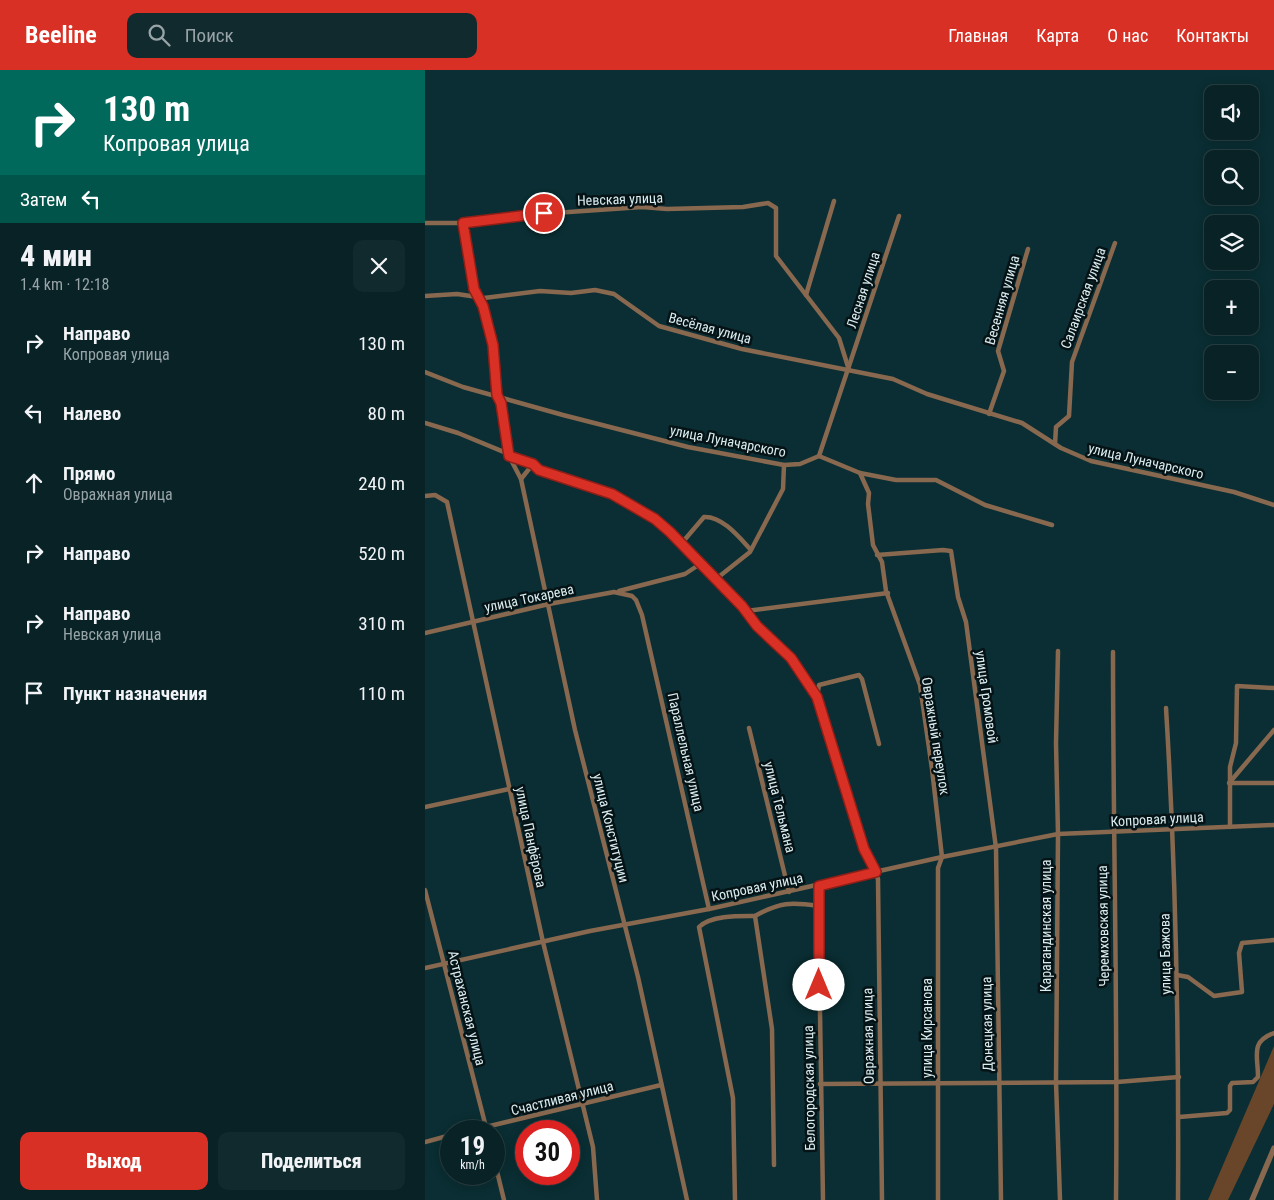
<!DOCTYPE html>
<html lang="ru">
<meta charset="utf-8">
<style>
:root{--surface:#082226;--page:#112a2e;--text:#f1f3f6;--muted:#98a4a7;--line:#293f43;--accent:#d93025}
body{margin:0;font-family:"Roboto Condensed",sans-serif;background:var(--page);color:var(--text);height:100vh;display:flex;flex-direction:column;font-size:19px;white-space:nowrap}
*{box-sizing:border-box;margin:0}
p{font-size:16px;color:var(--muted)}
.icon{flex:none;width:28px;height:28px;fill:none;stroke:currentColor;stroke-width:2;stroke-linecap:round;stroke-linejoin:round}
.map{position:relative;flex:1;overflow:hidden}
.panel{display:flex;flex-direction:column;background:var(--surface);width:425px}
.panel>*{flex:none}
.banner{background:#00695c;color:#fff;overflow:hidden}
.controls{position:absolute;left:779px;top:15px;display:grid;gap:10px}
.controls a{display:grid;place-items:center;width:55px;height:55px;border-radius:10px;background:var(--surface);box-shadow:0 2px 12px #0003,0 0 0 1px var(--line);font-size:25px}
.speed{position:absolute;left:15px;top:1050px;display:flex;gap:10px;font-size:25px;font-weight:700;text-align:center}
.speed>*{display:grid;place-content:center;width:65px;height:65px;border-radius:50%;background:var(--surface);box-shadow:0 2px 12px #0003,0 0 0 1px var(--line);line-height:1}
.speed small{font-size:12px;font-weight:400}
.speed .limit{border:8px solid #d22;background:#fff;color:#111}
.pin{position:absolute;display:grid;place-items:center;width:42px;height:42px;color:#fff;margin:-21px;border:2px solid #fff;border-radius:50%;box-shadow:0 1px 5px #0007}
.me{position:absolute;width:55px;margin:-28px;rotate:0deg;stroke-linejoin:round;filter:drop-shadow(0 0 4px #0008)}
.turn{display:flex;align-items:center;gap:18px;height:105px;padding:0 20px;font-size:22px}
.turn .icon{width:65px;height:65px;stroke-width:2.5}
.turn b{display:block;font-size:35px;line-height:42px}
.then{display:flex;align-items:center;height:48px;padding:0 20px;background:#0003;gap:10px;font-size:19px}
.round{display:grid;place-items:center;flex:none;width:52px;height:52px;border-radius:10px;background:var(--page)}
.head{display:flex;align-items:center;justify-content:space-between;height:85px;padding:0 20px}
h1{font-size:30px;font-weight:800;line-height:38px}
.primary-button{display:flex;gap:10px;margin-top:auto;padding:10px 20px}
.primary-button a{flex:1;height:58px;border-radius:10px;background:var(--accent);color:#fff;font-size:20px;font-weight:800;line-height:58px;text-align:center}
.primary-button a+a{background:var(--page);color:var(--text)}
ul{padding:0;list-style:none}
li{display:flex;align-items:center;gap:15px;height:70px;padding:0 20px}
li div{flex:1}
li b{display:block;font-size:19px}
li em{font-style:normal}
header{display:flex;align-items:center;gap:30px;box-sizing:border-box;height:70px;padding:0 25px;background:var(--accent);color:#fff}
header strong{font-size:24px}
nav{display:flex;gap:28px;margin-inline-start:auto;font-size:18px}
.search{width:350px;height:45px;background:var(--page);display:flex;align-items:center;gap:12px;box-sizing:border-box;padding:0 18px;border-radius:10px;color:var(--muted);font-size:19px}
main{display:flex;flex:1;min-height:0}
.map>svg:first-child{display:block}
.forest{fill:#69462a}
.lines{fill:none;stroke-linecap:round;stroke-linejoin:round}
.minor{stroke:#88684f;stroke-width:4.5}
.tertiary{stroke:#88684f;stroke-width:5.5}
.route-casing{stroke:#8d1f18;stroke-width:12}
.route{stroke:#d93025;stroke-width:9}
.labels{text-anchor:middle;stroke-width:5;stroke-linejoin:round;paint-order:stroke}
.street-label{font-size:14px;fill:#daedf0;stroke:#061316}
</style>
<header>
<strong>Beeline</strong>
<div class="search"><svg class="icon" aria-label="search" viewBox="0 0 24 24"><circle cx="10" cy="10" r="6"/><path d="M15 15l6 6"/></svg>Поиск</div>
<nav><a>Главная</a><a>Карта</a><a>О нас</a><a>Контакты</a></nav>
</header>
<main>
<section class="panel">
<div class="banner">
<div class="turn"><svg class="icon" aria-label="right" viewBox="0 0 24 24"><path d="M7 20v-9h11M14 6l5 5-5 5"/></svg><div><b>130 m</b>Копровая улица</div></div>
<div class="then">Затем<svg class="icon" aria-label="left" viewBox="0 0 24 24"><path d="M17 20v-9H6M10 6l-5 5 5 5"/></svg></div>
</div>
<div class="head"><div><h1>4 мин</h1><p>1.4 km · 12:18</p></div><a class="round"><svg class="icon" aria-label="close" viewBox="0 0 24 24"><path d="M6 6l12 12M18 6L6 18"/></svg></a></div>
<ul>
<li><svg class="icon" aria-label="right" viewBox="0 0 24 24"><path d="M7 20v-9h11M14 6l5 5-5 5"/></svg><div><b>Направо</b><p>Копровая улица</p></div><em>130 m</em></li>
<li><svg class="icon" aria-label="left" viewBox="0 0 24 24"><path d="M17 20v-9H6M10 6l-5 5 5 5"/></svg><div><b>Налево</b></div><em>80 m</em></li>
<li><svg class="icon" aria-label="ahead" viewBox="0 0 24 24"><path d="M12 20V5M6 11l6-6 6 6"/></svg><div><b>Прямо</b><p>Овражная улица</p></div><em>240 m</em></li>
<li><svg class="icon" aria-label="right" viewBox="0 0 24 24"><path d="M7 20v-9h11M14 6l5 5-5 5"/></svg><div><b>Направо</b></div><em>520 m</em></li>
<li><svg class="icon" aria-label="right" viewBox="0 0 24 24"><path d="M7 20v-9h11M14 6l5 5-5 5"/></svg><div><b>Направо</b><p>Невская улица</p></div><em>310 m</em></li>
<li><svg class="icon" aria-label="arrive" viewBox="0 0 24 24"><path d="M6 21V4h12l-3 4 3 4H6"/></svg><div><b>Пункт назначения</b></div><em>110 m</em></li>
</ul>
<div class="primary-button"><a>Выход</a><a>Поделиться</a></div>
</section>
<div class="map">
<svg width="849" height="1130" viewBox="0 0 849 1130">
<rect width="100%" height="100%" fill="#0a2e33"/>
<polygon class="forest" points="849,976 849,1034 803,1130 783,1130"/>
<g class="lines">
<g class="minor">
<polyline points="0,153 38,153 100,145 217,137 242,139 318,137 343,133 351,138 351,186 414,268 424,300"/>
<polyline points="38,153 49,219 58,236 68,275 72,325 76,333 84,386 96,409"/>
<polyline points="381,225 409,131"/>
<polyline points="0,226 32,224 59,228 115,221 146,223 170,220 189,224 234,256 317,279 468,309 502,324 597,353 636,378 666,391 809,422 849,435"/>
<polyline points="0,302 38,317 138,345 263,377 359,395 375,394 394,386 435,403 471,410 511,410 560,435 627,455"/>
<polyline points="564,344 579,301 573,281 603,179"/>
<polyline points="0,353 33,363 108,394 114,399 187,424 245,461 317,536 332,556 366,588 392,627"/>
<polyline points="630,374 631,357 644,346 647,292 690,173"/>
<polyline points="394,386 474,146"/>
<polyline points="108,394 96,409 150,660 213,907 262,1130"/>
<polyline points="435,403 444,423 443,434 448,475 457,492 461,521 495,615 507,699 517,787 513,798 513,1130"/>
<polyline points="0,426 10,425 22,432 118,872 168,1077 172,1130"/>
<path d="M256 474 279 447C297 446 314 467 325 479"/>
<polyline points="452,485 518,480 526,481 533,527 541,552 571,778 576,1130"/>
<polyline points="291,509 325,482 358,419 359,395"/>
<polyline points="194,521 260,504 275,494"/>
<polyline points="321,541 463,523"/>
<polyline points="0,563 124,534 189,522 207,526 211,530 217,545 284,839"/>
<polyline points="633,581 631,673 633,764 631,1012 635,1130"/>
<path d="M688 582C688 764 693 947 691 1130"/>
<path d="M741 638C751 802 754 966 753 1130"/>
<polyline points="324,658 364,822"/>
<polyline points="454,674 437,609 434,605 394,615 392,627 403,668 423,722 439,779 453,809 457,1130"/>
<polyline points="805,712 849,660"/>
<polyline points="804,713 849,713"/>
<polyline points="0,737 84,719"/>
<polyline points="805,757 805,697 811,673 812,616 849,618"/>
<polyline points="393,816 398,1130"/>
<polyline points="0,820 62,1061"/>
<polyline points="0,898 165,861 284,839 517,787 633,764 849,755"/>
<polyline points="752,905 763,907 789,926 817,922 814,883 817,873 849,870"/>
<polyline points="395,1014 692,1012 754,1007"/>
<path d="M754 1047 802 1043 805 1040V1016L807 1013 828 1012 833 1007C833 985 825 972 849 963"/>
<polyline points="44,1061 236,1015"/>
<polyline points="0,1072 26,1065"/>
<polyline points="69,1089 79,1130"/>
<path d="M349 1095 347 959 330 846C355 832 366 832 394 836"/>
<path d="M310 1130 308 1028 274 857C286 845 315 846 330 846"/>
</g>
<polyline class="tertiary" points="827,1130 849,1078"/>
</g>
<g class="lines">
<g class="route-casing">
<polyline id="route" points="119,143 38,153 49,219 58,236 68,275 72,325 76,333 84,386 108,394 114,400 187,424 230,449 245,462 317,536 332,556 366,588 392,627 439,779 451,802 394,816 394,915"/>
</g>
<use href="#route" class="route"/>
</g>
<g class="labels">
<g class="street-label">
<text transform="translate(195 129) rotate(-2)" y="5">Невская улица</text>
<text transform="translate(438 220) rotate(-72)" y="5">Лесная улица</text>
<text transform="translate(658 228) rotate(-70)" y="5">Салаирская улица</text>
<text transform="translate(577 230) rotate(-74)" y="5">Весенняя улица</text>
<text transform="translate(285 258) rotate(15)" y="5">Весёлая улица</text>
<text transform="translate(303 371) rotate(11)" y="5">улица Луначарского</text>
<text transform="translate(721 391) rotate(13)" y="5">улица Луначарского</text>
<text transform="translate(104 528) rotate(-12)" y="5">улица Токарева</text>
<text transform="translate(562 627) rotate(82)" y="5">улица Громовой</text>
<text transform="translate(511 666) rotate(81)" y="5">Овражный переулок</text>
<text transform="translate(261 682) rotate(77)" y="5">Параллельная улица</text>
<text transform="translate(355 737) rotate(76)" y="5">улица Тельмана</text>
<text transform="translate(732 749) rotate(-3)" y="5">Копровая улица</text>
<text transform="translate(186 758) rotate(76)" y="5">улица Конституции</text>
<text transform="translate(106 767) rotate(78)" y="5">улица Панфёрова</text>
<text transform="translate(332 817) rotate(-12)" y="5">Копровая улица</text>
<text transform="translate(621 856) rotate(-90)" y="5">Карагандинская улица</text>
<text transform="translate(678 856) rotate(-91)" y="5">Черемховская улица</text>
<text transform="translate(740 884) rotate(-91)" y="5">улица Бажова</text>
<text transform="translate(42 938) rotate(76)" y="5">Астраханская улица</text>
<text transform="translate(562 954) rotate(-91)" y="5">Донецкая улица</text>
<text transform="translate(502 958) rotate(-90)" y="5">улица Кирсанова</text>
<text transform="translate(443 966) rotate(-91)" y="5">Овражная улица</text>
<text transform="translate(384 1018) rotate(-91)" y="5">Белогородская улица</text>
<text transform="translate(137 1028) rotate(-14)" y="5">Счастливая улица</text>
</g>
</g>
</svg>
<div class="controls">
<a><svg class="icon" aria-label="sound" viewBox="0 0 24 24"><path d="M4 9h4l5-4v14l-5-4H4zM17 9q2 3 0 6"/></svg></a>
<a><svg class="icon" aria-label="search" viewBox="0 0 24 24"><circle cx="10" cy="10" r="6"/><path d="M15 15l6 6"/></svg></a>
<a><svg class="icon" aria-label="layers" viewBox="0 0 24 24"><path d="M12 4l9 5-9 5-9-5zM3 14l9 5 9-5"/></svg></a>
<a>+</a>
<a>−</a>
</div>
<div class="speed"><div>19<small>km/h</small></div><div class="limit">30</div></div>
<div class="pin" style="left:119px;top:143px;background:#d93025"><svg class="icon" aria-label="arrive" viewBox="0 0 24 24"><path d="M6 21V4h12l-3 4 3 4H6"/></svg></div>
<svg class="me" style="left:394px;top:915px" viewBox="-20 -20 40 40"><circle r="19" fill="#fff"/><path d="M0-13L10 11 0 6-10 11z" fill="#d93025"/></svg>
</div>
</main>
